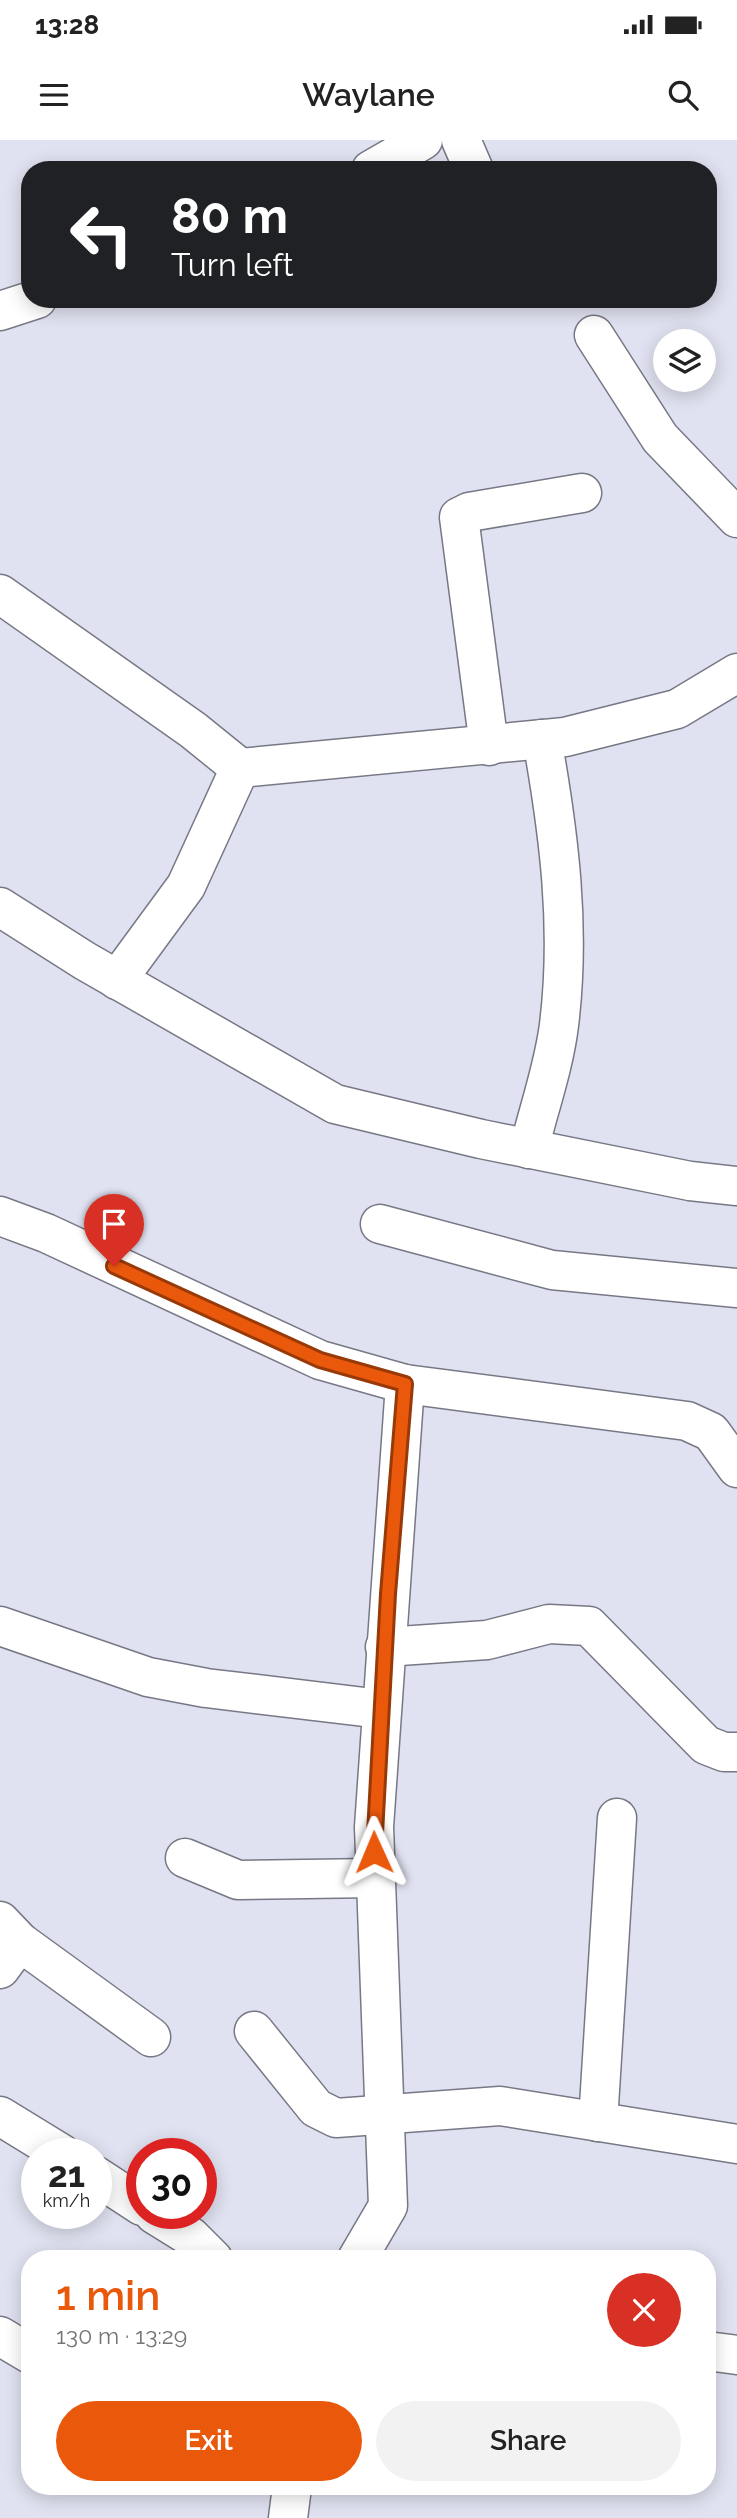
<!DOCTYPE html>
<meta charset="utf-8">
<style>
:root{--surface:#fff;--page:#f2f2f2;--text:#222;--muted:#767676;--accent:#ea580c}
body{margin:0;font-family:Raleway,sans-serif;background:var(--page);color:var(--text);height:100vh;display:flex;flex-direction:column;font-size:26px;white-space:nowrap}
*{box-sizing:border-box;margin:0}
p{font-size:23px;color:var(--muted)}
.icon{flex:none;width:38px;height:38px;fill:none;stroke:currentColor;stroke-width:2;stroke-linecap:round;stroke-linejoin:round}
.map{position:relative;flex:1;overflow:hidden}
.sheet{position:absolute;left:21px;top:2110px;width:695px;height:245px;display:flex;flex-direction:column;background:var(--surface);border-radius:28px;box-shadow:0 4px 18px #0003}
.sheet>*{flex:none}
.hud{position:absolute;left:21px;top:21px;width:696px;height:147px;border-radius:28px;box-shadow:0 4px 18px #0003;background:#202124;color:#fff;overflow:hidden}
.fabs{position:absolute;left:653px;top:189px;display:grid;gap:14px}
.fabs a{display:grid;place-items:center;width:63px;height:63px;border-radius:50%;background:var(--surface);box-shadow:0 4px 18px #0003;font-size:35px}
.speed{position:absolute;left:21px;top:1998px;display:flex;gap:14px;font-size:35px;font-weight:700;text-align:center}
.speed>*{display:grid;place-content:center;width:91px;height:91px;border-radius:50%;background:var(--surface);box-shadow:0 4px 18px #0003;line-height:1}
.speed small{font-size:18px;font-weight:400}
.speed .limit{border:10px solid #d22;background:#fff;color:#111}
.pin{position:absolute;display:grid;place-items:center;width:60px;height:60px;color:#fff;margin:-72px -30px;border-radius:50% 50% 50% 0;rotate:-45deg;box-shadow:0 0 7px #0007}
.pin .icon{rotate:45deg}
.me{position:absolute;width:77px;margin:-38px;rotate:359deg;stroke-linejoin:round;filter:drop-shadow(0 0 5px #0008)}
.turn{display:flex;align-items:center;gap:24px;height:147px;padding:0 35px;font-size:32px}
.turn .icon{width:91px;height:91px;stroke-width:2.5}
.turn b{display:block;font-size:49px;line-height:60px}
.round{display:grid;place-items:center;flex:none;width:74px;height:74px;border-radius:37px;background:var(--page)}
.headline{display:flex;align-items:center;justify-content:space-between;height:119px;padding:0 35px}
h1{font-size:42px;font-weight:600;line-height:52px;color:var(--accent)}
.button{display:flex;gap:14px;margin-top:auto;padding:14px 35px}
.button a{flex:1;height:80px;border-radius:42px;background:var(--accent);color:#fff;font-size:28px;font-weight:600;line-height:80px;text-align:center}
.button a+a{background:var(--page);color:var(--text)}
.status{display:flex;justify-content:space-between;align-items:center;height:49px;padding:0 35px;background:var(--surface);direction:ltr}
.status svg{height:19px;fill:currentColor}
header{display:flex;justify-content:space-between;align-items:center;height:91px;padding:0 35px;background:var(--surface);font-size:32px;font-weight:600}
.map>svg:first-child{display:block}
.lines{fill:none;stroke-linecap:round;stroke-linejoin:round}
.minor-casing{stroke:#777885;stroke-width:41}
.minor{stroke:#fff;stroke-width:38}
.route-casing{stroke:#983908;stroke-width:18}
.route{stroke:#ea580c;stroke-width:12}
</style>
<div class="status"><b>13:28</b><svg viewBox="0 0 49 12"><path d="M0 12V9h3v3zM5 12V6h3v6zM10 12V3h3v9zM15 12V0h3v12zM26 1h20v11H26zM47 4h2v5h-2z"/></svg></div>
<header><svg class="icon" aria-label="menu" viewBox="0 0 24 24"><path d="M4 6h16M4 12h16M4 18h16"/></svg>Waylane<svg class="icon" aria-label="search" viewBox="0 0 24 24"><circle cx="10" cy="10" r="6"/><path d="M15 15l6 6"/></svg></header>
<div class="map">
<svg width="737" height="2378" viewBox="0 0 737 2378">
<rect width="100%" height="100%" fill="#e1e2f1"/>
<g class="lines">
<g class="minor-casing">
<g id="minor">
<polyline points="461,0 474,30"/>
<polyline points="371,30 423,0"/>
<polyline points="0,171 37,159"/>
<polyline points="594,195 660,298 737,378"/>
<polyline points="0,454 193,590 240,628 565,597 677,569 737,533"/>
<polyline points="489,606 459,377 469,372 582,353"/>
<polyline points="0,767 85,821 335,964 481,999 690,1041 737,1046"/>
<polyline points="117,840 186,746 240,628"/>
<path d="M529 1009C539 968 554 926 559 885 571 788 559 694 542 599"/>
<polyline points="0,1076 46,1093 320,1220 405,1244 687,1281 711,1292 737,1328"/>
<polyline points="380,1084 552,1130 737,1148"/>
<polyline points="0,1486 148,1537 206,1548 381,1569"/>
<polyline points="385,1507 487,1500 549,1484 589,1486 706,1605 724,1612 737,1612"/>
<polyline points="185,1718 238,1740 375,1738"/>
<polyline points="0,1781 20,1802 151,1897"/>
<polyline points="0,1829 20,1802"/>
<polyline points="254,1891 316,1968 336,1978 500,1966 737,2004"/>
<polyline points="0,1976 62,2014"/>
<polyline points="598,1982 617,1678"/>
<polyline points="96,2036 142,2066"/>
<polyline points="154,2074 191,2097 213,2119"/>
<polyline points="357,2119 388,2066 374,1687 405,1244"/>
<polyline points="0,2196 30,2214"/>
<polyline points="707,2211 737,2215"/>
<polyline points="288,2378 292,2347"/>
</g>
</g>
<use href="#minor" class="minor"/>
</g>
<g class="lines">
<g class="route-casing">
<polyline id="route" points="114,1126 320,1220 405,1244 388,1454 374,1712"/>
</g>
<use href="#route" class="route"/>
</g>
</svg>
<div class="fabs">
<a><svg class="icon" aria-label="layers" viewBox="0 0 24 24"><path d="M12 4l9 5-9 5-9-5zM3 14l9 5 9-5"/></svg></a>
</div>
<div class="speed"><div>21<small>km/h</small></div><div class="limit">30</div></div>
<div class="pin" style="left:114px;top:1126px;background:#d93025"><svg class="icon" aria-label="arrive" viewBox="0 0 24 24"><path d="M6 21V4h12l-3 4 3 4H6"/></svg></div>
<svg class="me" style="left:374px;top:1712px" viewBox="-20 -20 40 40"><path d="M0-17L14 15 0 8-14 15z" fill="#ea580c" stroke="#fff" stroke-width="4"/></svg>
<div class="hud">
<div class="turn"><svg class="icon" aria-label="left" viewBox="0 0 24 24"><path d="M17 20v-9H6M10 6l-5 5 5 5"/></svg><div><b>80 m</b>Turn left</div></div>
</div>
<section class="sheet">
<div class="headline"><div><h1>1 min</h1><p>130 m · 13:29</p></div><a class="round" style="background:#d93025;color:#fff"><svg class="icon" aria-label="close" viewBox="0 0 24 24"><path d="M6 6l12 12M18 6L6 18"/></svg></a></div>
<div class="button"><a>Exit</a><a>Share</a></div>
</section>
</div>
